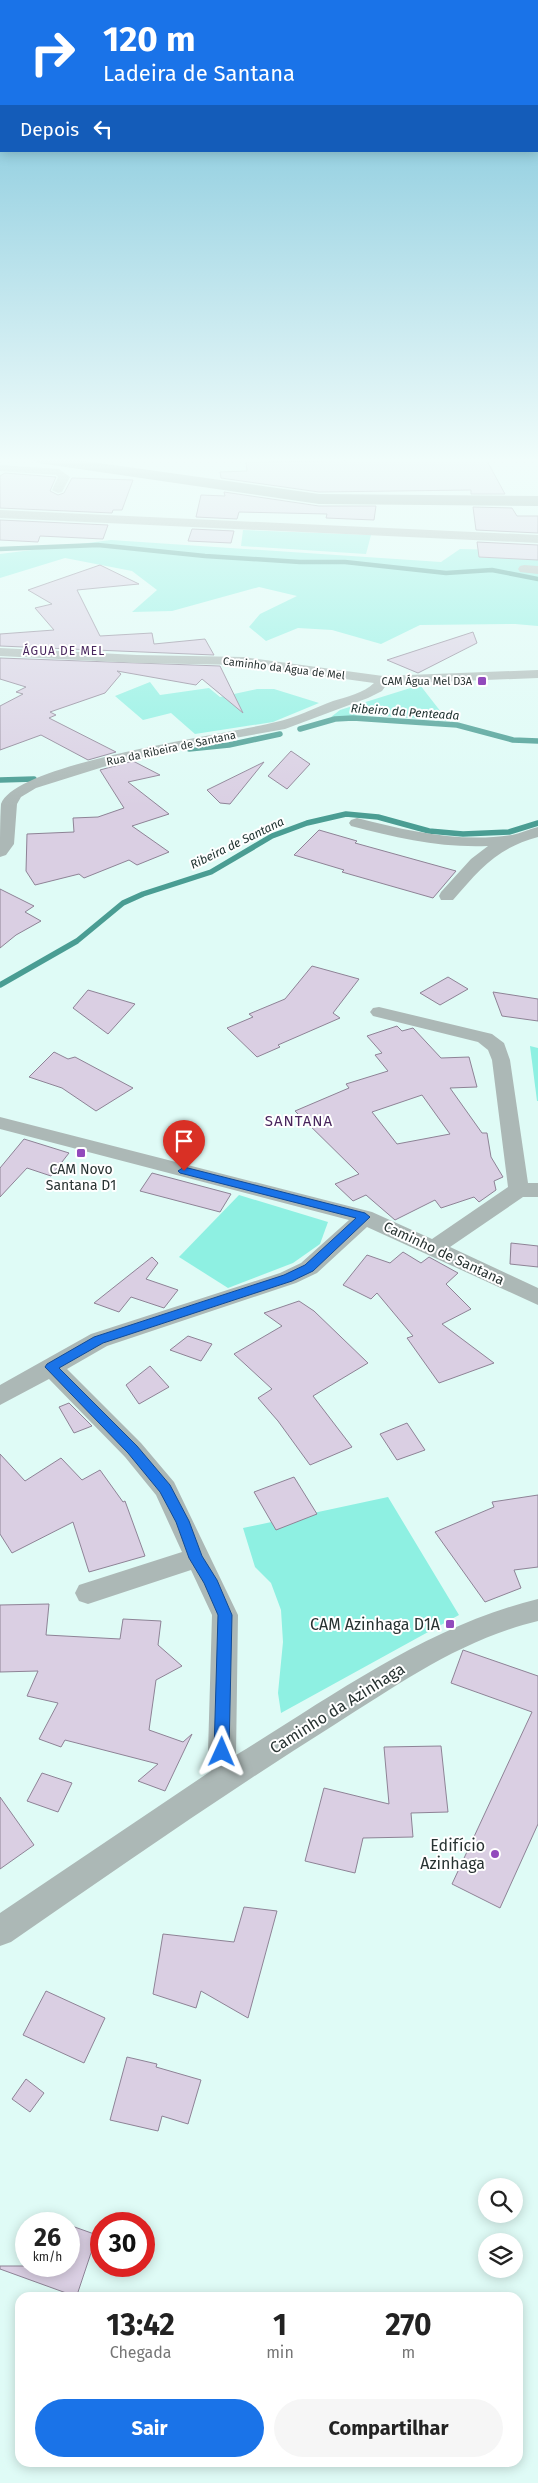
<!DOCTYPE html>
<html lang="pt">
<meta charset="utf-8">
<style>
:root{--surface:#fff;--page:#f6f6f6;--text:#222;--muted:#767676;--accent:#1a73e8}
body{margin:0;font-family:"Fira Sans",sans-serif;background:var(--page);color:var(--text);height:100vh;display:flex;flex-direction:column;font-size:19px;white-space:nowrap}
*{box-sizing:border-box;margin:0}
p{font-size:16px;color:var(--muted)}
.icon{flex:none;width:28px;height:28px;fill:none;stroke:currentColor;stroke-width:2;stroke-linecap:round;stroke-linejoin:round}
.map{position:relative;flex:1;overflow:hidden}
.details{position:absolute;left:15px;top:2292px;width:508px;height:175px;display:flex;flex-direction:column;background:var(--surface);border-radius:15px;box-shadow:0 2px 12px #0003}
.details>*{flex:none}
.top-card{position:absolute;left:0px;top:0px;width:539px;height:152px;box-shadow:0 2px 12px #0003;background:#1a73e8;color:#fff;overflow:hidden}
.tools{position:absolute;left:478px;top:2178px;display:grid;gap:10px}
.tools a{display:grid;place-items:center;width:45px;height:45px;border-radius:50%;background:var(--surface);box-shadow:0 2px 12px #0003;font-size:25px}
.speed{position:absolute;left:15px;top:2212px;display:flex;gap:10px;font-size:25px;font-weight:700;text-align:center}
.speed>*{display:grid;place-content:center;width:65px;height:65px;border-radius:50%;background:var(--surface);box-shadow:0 2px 12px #0003;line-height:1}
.speed small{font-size:12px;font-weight:400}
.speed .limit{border:8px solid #d22;background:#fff;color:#111}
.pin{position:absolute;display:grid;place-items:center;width:42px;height:42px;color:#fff;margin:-51px -21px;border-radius:50% 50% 50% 0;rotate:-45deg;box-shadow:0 0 5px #0007}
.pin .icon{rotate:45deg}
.me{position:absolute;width:55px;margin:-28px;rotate:1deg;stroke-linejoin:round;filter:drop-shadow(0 0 4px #0008)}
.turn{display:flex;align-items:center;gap:18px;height:105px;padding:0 20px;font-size:22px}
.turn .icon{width:65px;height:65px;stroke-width:2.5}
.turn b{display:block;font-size:35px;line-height:42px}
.then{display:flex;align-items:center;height:48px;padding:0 20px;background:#0003;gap:10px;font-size:19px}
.eta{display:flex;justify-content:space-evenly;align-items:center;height:85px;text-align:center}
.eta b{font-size:30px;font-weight:700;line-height:35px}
.cta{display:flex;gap:10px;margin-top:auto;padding:10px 20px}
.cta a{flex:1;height:58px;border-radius:30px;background:var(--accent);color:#fff;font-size:20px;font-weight:700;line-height:58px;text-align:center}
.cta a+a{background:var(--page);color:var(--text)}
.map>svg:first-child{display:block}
.green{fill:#8ef0e2}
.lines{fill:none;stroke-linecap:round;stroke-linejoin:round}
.stream-far1{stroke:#4a9d93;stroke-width:4.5}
.stream{stroke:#4a9d93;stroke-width:5.5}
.building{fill:#dacfe3;stroke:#8e8396;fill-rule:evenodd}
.street{fill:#acb8b6;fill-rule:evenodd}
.secondary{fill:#889a97;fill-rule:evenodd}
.route{fill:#1a73e8;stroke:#114b97}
.poi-dot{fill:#924abc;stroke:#fff;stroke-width:2}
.labels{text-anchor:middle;stroke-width:4;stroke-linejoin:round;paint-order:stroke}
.far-street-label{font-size:11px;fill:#283332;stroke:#fff}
.far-poi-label{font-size:11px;fill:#283332;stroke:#fff;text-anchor:end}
.far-neighbourhood-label{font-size:12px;letter-spacing:1px;fill:#48265d;stroke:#fff}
.far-water-label{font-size:12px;font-style:italic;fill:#1b2f2c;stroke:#fff}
.poi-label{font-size:14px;fill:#283332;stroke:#fff}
.street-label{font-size:14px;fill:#283332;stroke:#fff}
.neighbourhood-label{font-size:15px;letter-spacing:1px;fill:#48265d;stroke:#fff}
.near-poi-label{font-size:16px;fill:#283332;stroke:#fff;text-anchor:end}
.near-street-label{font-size:16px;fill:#283332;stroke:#fff}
</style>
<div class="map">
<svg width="538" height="2483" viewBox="0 0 538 2483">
<rect width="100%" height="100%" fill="#dffbf6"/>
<g class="green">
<polygon points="243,530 371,535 366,554 241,546"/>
<polygon points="111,540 441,562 460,549 538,551 538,626 515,624 420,625 381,644 332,630 298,628 266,641 249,627 260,614 297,596 259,587 172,611 132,612 157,590 132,571 65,558 0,578 0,554"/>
<polygon points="150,682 160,695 209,688 220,697 257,689 274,689 319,703 273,722 195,734 171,713 143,720 115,696"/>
<polygon points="420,685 448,721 369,715 331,717 340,710"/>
<polygon points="530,1046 538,1048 538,1101 537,1101"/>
<polygon points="239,1195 328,1222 320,1244 293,1263 228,1288 179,1257"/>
<polygon points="388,1497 459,1615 281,1713 278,1693 283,1642 281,1610 271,1583 255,1567 243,1528"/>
</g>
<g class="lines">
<polyline class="stream-far1" points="0,549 98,545 205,556 300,562 345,562 446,573 492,570 538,579"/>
<g class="stream">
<polyline points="300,729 335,719 353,718 457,725 513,740 538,741"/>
<polyline points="189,749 229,745 280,734"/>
<polyline points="0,780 34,779"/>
<polyline points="0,985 77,941 123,903 143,894 211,872 272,836 307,823 346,814 378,817 429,831 463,834 509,832 538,823"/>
</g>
</g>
<g class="building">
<polygon points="343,459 486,459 505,494 471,494 471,490 319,492 221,478 220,472 247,471 246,462 346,461"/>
<polygon points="5,473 56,477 50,491 58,495 64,493 72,478 133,480 122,510 113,510 112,513 0,508 0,476"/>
<polygon points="224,492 319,506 376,506 374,520 326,518 327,514 239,512 237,519 196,517 201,495 225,496"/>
<polygon points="473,507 512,508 517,516 538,516 538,533 476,530"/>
<polygon points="0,520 108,525 103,539 40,536 38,542 0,540"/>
<polygon points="192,529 234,531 231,543 188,541"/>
<polygon points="477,542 538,545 538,560 479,557"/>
<polygon points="100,565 139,584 77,590 100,636 152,633 154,644 205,639 214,655 0,646 0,634 54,630 35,608 52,604 28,590"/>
<polygon points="473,632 477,643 418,673 387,660"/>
<polygon points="0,658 220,666 243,713 202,679 196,685 117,671 121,674 105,693 50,712 56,715 49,718 116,752 88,760 41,735 0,750 0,706 23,694 16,692 26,687 0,679"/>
<polygon points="291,751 310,764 287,789 268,776"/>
<polygon points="133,761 160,775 128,782 169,814 132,826 169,852 137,865 129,860 84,878 79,874 35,885 26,871 27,834 74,832 73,818 98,817 124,808 100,770"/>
<polygon points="264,762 230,804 220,803 207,790"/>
<polygon points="319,830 357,841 355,843 456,871 433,898 342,872 344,870 294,855"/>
<polygon points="0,889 34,906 25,912 41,921 16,935 0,948"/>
<polygon points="312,966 359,979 333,1013 340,1018 278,1045 280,1047 257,1057 227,1028 253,1017 249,1014 285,999"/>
<polygon points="448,977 468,989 440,1005 420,993"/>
<polygon points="88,990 135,1004 108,1034 73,1008"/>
<polygon points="493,992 538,999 538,1021 502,1016"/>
<path d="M397 1026 402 1031 413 1028 441 1058 469 1057 477 1087 450 1088 482 1133H487L491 1157 503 1177 494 1181 496 1190 479 1202 474 1197 441 1208 435 1200 395 1220 366 1195 353 1201 335 1184 359 1174 295 1111 349 1088 346 1084 388 1071 375 1055 382 1053 367 1036ZM422 1095 450 1134 397 1144 372 1112Z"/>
<polygon points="54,1052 68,1059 75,1057 133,1088 96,1111 62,1088 29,1077"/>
<polygon points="24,1139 69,1153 51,1176 27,1168 0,1197 0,1168"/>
<polygon points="152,1173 231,1194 220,1212 140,1191"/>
<polygon points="511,1243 538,1246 538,1267 510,1264"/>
<polygon points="403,1252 421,1263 429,1257 458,1273 446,1284 471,1309 442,1324 494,1363 439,1383 407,1338 413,1336 377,1293 371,1299 343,1285 367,1255 390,1263"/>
<polygon points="152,1257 158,1263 146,1279 178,1290 164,1308 131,1297 119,1312 94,1303"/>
<polygon points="299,1301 314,1311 368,1363 313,1396 352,1447 310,1465 278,1421 258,1398 272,1389 234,1354 282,1326 264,1313"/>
<polygon points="188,1336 212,1344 201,1361 170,1350"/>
<polygon points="150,1366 169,1387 139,1404 126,1385"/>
<polygon points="69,1403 92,1426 74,1433 59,1407"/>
<polygon points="407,1423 425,1450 397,1460 380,1434"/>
<polygon points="0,1454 25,1481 61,1458 82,1480 100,1470 123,1502 125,1501 145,1556 89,1572 73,1522 12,1553 0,1534"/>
<polygon points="294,1477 317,1514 276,1530 254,1492"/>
<polygon points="538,1495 538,1567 514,1570 521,1588 485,1602 435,1532 494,1507 492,1502"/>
<polygon points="49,1604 46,1635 120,1639 123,1619 161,1621 158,1645 182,1666 156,1680 149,1730 183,1742 192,1734 165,1791 138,1781 158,1764 65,1740 61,1747 39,1739 58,1703 27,1696 38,1671 0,1672 0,1605"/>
<polygon points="463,1650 538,1676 538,1824 500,1908 452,1884 532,1712 451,1683"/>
<polygon points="441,1746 448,1812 411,1813 413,1837 363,1838 355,1873 305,1861 324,1788 389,1804 384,1747"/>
<polygon points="42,1773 72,1783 58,1812 27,1801"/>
<polygon points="0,1797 34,1845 0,1869"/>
<polygon points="244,1907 277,1911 248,2018 201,1991 196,2008 153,1994 163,1934 234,1942"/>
<polygon points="46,1991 105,2018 84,2063 23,2035"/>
<polygon points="127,2057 157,2064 156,2067 201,2080 188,2124 162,2116 158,2131 110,2120"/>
<polygon points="26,2079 44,2093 30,2112 12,2099"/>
<polygon points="69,2225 97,2235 76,2298 69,2298 69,2294 0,2269 0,2266 69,2266"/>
</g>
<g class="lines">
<g class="street">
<polygon points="0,465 59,469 70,477 62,492 58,493 52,490 58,477 56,475 0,471"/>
<polygon points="0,510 538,535 538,543 0,518"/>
<polygon points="524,565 538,566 538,574 520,572 518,569 520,566"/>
<path d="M0 648 137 655 243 657 383 676 538 670V678L387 684 382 691 368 698 285 729 174 749 103 767 36 788 21 797 17 804 14 844 6 855 0 857C0 841 0 819 1 804 16 762 230 734 276 722 295 718 314 708 333 701 346 697 364 693 374 683L243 665 137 663 0 656Z"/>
<path d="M357 818C408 831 460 843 512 835 521 833 530 829 538 827V837C497 848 480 869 453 900H441L439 896 441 892 471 859 488 846C441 848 397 838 351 826L349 823 351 820Z"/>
<path d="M379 1007 492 1034 504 1043 510 1060 528 1183H538V1197H523L450 1247 538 1288V1305L367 1227 317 1273 296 1283 107 1346 67 1369 141 1443 174 1482 238 1615 236 1755C333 1696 427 1626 538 1599V1621C460 1640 401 1683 334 1725 224 1794 118 1868 11 1942L0 1946V1913L211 1771 208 1752 212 1615 191 1570 88 1604 79 1601 75 1593 79 1585 182 1552 156 1495 125 1457 49 1379 0 1405V1385L91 1334 280 1273 301 1263 349 1220 0 1129V1117L372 1212 432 1239 508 1187 492 1060 488 1050 478 1042 373 1016 370 1012 373 1008Z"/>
</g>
<polygon class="secondary" points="31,459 71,459 319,494 538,496 538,506 319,504 38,463"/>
</g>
<linearGradient id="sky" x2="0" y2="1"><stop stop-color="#6ebdd6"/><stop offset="0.57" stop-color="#f1fdfb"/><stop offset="1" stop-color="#f1fdfb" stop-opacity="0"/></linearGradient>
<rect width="538" height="807" fill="url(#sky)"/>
<polygon class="route" points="184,1167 365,1213 370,1217 313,1271 292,1281 103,1343 59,1368 137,1446 170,1485 189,1521 202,1556 217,1580 232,1615 229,1752 227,1757 222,1759 217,1757 214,1752 218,1615 204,1583 189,1558 176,1522 160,1492 128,1453 45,1367 47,1364 94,1337 284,1275 305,1265 356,1218 180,1173 178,1171"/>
<g class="poi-dot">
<rect x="477" y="676" width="10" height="10" rx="2.5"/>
<rect x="76" y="1148" width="10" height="10" rx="2.5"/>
<rect x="445" y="1619" width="10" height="10" rx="2.5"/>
<circle cx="495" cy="1854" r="5"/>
</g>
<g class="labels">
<g class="far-street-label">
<text transform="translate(284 668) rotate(7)" y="4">Caminho da Água de Mel</text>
<text transform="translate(171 748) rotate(-12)" y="4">Rua da Ribeira de Santana</text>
</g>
<g class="far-poi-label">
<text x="472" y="685">CAM Água Mel D3A</text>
</g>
<g class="far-neighbourhood-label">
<text x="64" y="655">ÁGUA DE MEL</text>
</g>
<g class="far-water-label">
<text transform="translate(405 712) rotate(4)" y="4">Ribeiro da Penteada</text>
<text transform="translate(237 843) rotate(-26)" y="4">Ribeira de Santana</text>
</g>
<g class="poi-label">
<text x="81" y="1174">CAM Novo<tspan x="81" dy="16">Santana D1</tspan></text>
</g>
<g class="street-label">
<text transform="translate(444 1253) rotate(25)" y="5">Caminho de Santana</text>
</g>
<g class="neighbourhood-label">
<text x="299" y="1126">SANTANA</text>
</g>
<g class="near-poi-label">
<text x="440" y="1630">CAM Azinhaga D1A</text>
<text x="485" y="1851">Edifício<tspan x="485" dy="18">Azinhaga</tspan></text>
</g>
<g class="near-street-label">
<text transform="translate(337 1708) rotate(-32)" y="6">Caminho da Azinhaga</text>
</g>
</g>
</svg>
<div class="tools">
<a><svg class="icon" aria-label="search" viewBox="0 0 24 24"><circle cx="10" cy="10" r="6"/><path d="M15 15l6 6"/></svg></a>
<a><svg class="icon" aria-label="layers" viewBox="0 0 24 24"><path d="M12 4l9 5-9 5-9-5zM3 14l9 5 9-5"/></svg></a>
</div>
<div class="speed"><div>26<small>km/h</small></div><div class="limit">30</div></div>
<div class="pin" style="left:184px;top:1171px;background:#d93025"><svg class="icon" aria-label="arrive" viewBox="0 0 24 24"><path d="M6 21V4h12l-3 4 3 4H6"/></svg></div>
<svg class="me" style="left:222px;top:1752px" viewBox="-20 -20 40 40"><path d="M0-17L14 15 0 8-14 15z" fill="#1a73e8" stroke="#fff" stroke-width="4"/></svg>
<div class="top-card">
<div class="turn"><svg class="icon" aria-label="right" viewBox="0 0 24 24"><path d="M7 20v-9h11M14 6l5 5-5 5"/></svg><div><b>120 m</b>Ladeira de Santana</div></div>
<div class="then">Depois<svg class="icon" aria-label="left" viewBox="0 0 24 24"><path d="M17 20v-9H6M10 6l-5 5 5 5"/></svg></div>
</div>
<section class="details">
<div class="eta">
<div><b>13:42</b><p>Chegada</p></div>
<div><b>1</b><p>min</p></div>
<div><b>270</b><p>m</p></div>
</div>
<div class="cta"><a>Sair</a><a>Compartilhar</a></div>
</section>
</div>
